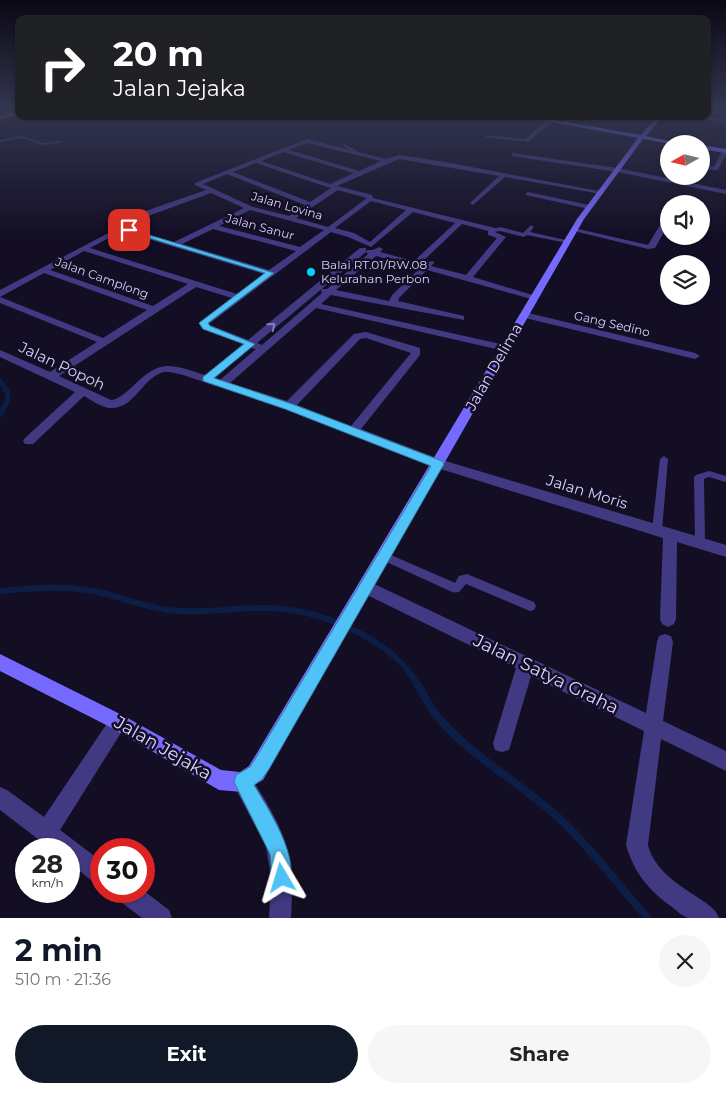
<!DOCTYPE html>
<meta charset="utf-8">
<style>
:root{--surface:#fff;--page:#f6f6f6;--text:#222;--muted:#767676;--accent:#111827}
body{margin:0;font-family:Montserrat,sans-serif;background:var(--page);color:var(--text);height:100vh;display:flex;flex-direction:column;font-size:19px;white-space:nowrap}
*{box-sizing:border-box;margin:0}
p{font-size:16px;color:var(--muted)}
.icon{flex:none;width:28px;height:28px;fill:none;stroke:currentColor;stroke-width:2;stroke-linecap:round;stroke-linejoin:round}
.map{position:relative;height:918px;overflow:hidden}
.drawer{display:flex;flex-direction:column;background:var(--surface);flex:1}
.drawer>*{flex:none}
.hud{position:absolute;left:15px;top:15px;width:696px;height:105px;border-radius:10px;box-shadow:0 1px 4px #0004;background:#202124;color:#fff;overflow:hidden}
.needle{width:32px;rotate:262deg}
.controls{position:absolute;left:660px;top:135px;display:grid;gap:10px}
.controls a{display:grid;place-items:center;width:50px;height:50px;border-radius:50%;background:var(--surface);box-shadow:0 1px 4px #0004;font-size:25px}
.speed{position:absolute;left:15px;top:838px;display:flex;gap:10px;font-size:25px;font-weight:700;text-align:center}
.speed>*{display:grid;place-content:center;width:65px;height:65px;border-radius:50%;background:var(--surface);box-shadow:0 1px 4px #0004;line-height:1}
.speed small{font-size:12px;font-weight:400}
.speed .limit{border:8px solid #d22;background:#fff;color:#111}
.pin{position:absolute;display:grid;place-items:center;width:42px;height:42px;color:#fff;margin:-21px;border-radius:10px;box-shadow:0 2px 8px #0006}
.me{position:absolute;width:55px;margin:-28px;rotate:353deg;stroke-linejoin:round;filter:drop-shadow(0 0 4px #0008)}
.turn{display:flex;align-items:center;gap:18px;height:105px;padding:0 15px;font-size:22px}
.turn .icon{width:65px;height:65px;stroke-width:2.5}
.turn b{display:block;font-size:35px;line-height:42px}
.round{display:grid;place-items:center;flex:none;width:52px;height:52px;border-radius:26px;background:var(--page)}
.headline{display:flex;align-items:center;justify-content:space-between;height:85px;padding:0 15px}
h1{font-size:30px;font-weight:700;line-height:38px;color:var(--accent)}
.action{display:flex;gap:10px;margin-top:auto;padding:10px 15px}
.action a{flex:1;height:58px;border-radius:30px;background:var(--accent);color:#fff;font-size:20px;font-weight:700;line-height:58px;text-align:center}
.action a+a{background:var(--page);color:var(--text)}
.map>svg:first-child{display:block}
.lines{fill:none;stroke-linecap:round;stroke-linejoin:round}
.stream-far2{stroke:#0c1e45;stroke-width:5}
.stream-far1{stroke:#0c1e45;stroke-width:6}
.stream{stroke:#0c1e45;stroke-width:8}
.lane{fill:#413a83;fill-rule:evenodd}
.street{fill:#413a83;fill-rule:evenodd}
.secondary{fill:#7669fe;fill-rule:evenodd}
.highway{fill:#fe4d97;fill-rule:evenodd}
.oneway{stroke:#857ebb}
.route{fill:#4fc3f7;stroke:#337fa1}
.poi-dot{fill:#01d3fb;stroke:#130e24;stroke-width:2}
.labels{text-anchor:middle;stroke-width:5;stroke-linejoin:round;paint-order:stroke}
.far-street-label{font-size:12px;fill:#d9d1ff;stroke:#130e24}
.far-poi-label{font-size:12px;fill:#d9d1ff;stroke:#130e24;text-anchor:start}
.street-label{font-size:15px;fill:#d9d1ff;stroke:#130e24}
.near-street-label{font-size:18px;fill:#d9d1ff;stroke:#130e24}
</style>
<div class="map">
<svg width="726" height="918" viewBox="0 0 726 918">
<rect width="100%" height="100%" fill="#130e24"/>
<g class="lines">
<polyline class="stream-far2" points="0,381 8,393 7,402 0,415"/>
<path class="stream-far1" d="M0 591C33 588 65 585 98 592 121 597 144 607 167 610 199 614 230 608 262 608 316 607 390 637 418 685"/>
<path class="stream" d="M417 684C424 695 429 706 437 716 471 757 521 783 560 819 592 849 618 885 648 918"/>
<g class="lane">
<polygon points="22,136 43,143 61,141 63,142 43,145 22,138 0,142 0,140"/>
<polygon points="344,144 359,152 360,153 357,154 343,146"/>
<polygon points="531,225 534,227 530,232 570,241 567,243 527,235 524,237 500,231 493,232 490,230 500,227 523,233"/>
<polygon points="664,456 668,459 662,530 660,533 657,534 654,533 652,530 660,459"/>
<polygon points="709,471 726,476 726,482 709,477 704,479 705,543 704,546 700,547 696,546 695,543 694,477 696,475"/>
<path d="M384 552 453 582 455 583 459 576 467 574 534 602 536 606 534 610 530 611 466 584C461 589 461 594 452 592L380 559 379 556 380 553Z"/>
</g>
<g class="street">
<polygon points="571,116 577,116 566,125 562,125 562,123"/>
<polygon points="691,116 726,119 726,123 693,117"/>
<polygon points="548,120 553,121 528,142 484,137 487,135 525,139"/>
<path d="M307 139 386 159 399 155 445 162 604 192 601 194 505 177 473 205 470 203 471 202 499 176 399 159 337 186 372 195 373 198 495 228V232L506 237 473 277 539 297 535 300 427 270 399 298 398 301 464 316V320L331 295 321 304 505 345 510 348 505 351 316 308 230 383 287 401 354 334 366 332 420 348V355L361 429 442 460 726 545V557L677 542 676 619 674 624 668 627 662 624 660 619 663 538 434 467 285 409 183 375C177 374 170 371 164 372 142 377 135 410 109 408 101 407 91 400 84 396L33 444H25L23 441 25 438 75 392 0 357V350L50 372 97 342 0 303V297L103 338 147 310 44 273 0 297V290L118 228 124 220 134 215 206 190 195 185V183ZM307 143 381 161 359 171 289 150ZM283 152 354 173 330 184 261 161ZM256 163 321 185 331 188 310 202 233 172ZM227 174 305 205 289 216 253 207 203 184ZM338 190 367 198 328 227 296 218ZM211 193 244 208 174 242 126 228 140 219ZM371 201 406 210 370 242 354 233 335 228ZM250 210 324 230 300 247 219 226ZM413 212 455 223 414 261 380 252 383 249 379 247 373 250H367L366 252 368 254 327 289H322L321 291 322 293 262 345 257 343 366 252V248H360L248 340 210 325 209 324 331 232 348 237 371 247ZM462 224 488 231V235L497 238 466 275 431 266 434 263 433 261 421 263ZM213 229 296 251 269 270 182 244ZM122 231 264 274 237 294 90 248ZM84 251 188 284 153 306 50 270ZM376 256 420 268 392 295 389 301 336 290ZM196 287 232 298 201 321 199 323 203 329 243 344 205 375C168 363 160 359 131 388 125 393 119 399 111 400L59 376ZM366 338 411 353 351 426 297 405 360 339ZM251 348 256 349 220 380 215 378Z"/>
<polygon points="726,147 726,155 718,170 701,169 701,165 714,167 723,149"/>
<polygon points="513,153 617,168 726,190 726,194 618,172 511,156"/>
<polygon points="528,192 589,205 592,207 589,209 526,195 526,193"/>
<polygon points="660,225 667,227 655,248 648,249 570,230 574,228 648,245"/>
<polygon points="524,312 695,353 700,356 695,359 521,317 519,315"/>
<path d="M366 580 646 713 657 642 659 636 665 634 671 636 673 642 663 721 726 751V771L661 739 648 845C654 868 674 882 694 895 704 902 715 907 719 918 710 918 696 918 688 918 682 916 676 910 672 907 648 890 634 872 626 845L644 731 531 676 509 750 502 752 495 750 493 743 516 668 361 592 358 587 361 582Z"/>
<polygon points="118,713 124,716 127,722 124,728 60,830 101,861 101,885 93,882 69,862 69,849 51,849 0,810 0,787 7,790 44,817 112,716"/>
<path d="M242 772C252 776 256 786 262 795 291 843 294 863 291 918H269L271 879 266 846 232 782 235 775Z"/>
<polygon points="114,891 144,891 169,910 172,918 142,918 117,899"/>
</g>
<g class="secondary">
<polygon points="519,116 531,116 641,135 658,116 663,116 646,136 684,144 670,144 643,139 584,219 263,780 242,792 219,790 112,728 0,671 0,654 124,716 221,770 240,772 249,766 577,219 638,138"/>
<polygon points="701,145 726,149 726,153 701,149"/>
</g>
<polygon class="highway" points="19,111 19,115 0,119 0,115"/>
</g>
<defs><path id="oneway-chevron" d="M-2-3.5L2.5 0L-2 3.5" fill="none" stroke-width="1.6" stroke-linecap="round" stroke-linejoin="round" transform="scale(1.25)"/></defs>
<use class="oneway" href="#oneway-chevron" transform="translate(272 326) rotate(-39)"/>
<linearGradient id="sky" x2="0" y2="1"><stop stop-color="#0a0814"/><stop offset="0.46" stop-color="#333650"/><stop offset="1" stop-color="#333650" stop-opacity="0"/></linearGradient>
<rect width="726" height="238" fill="url(#sky)"/>
<path class="route" d="M126 228 274 273 208 323 210 326 255 344 214 378 292 404 442 461 444 464 269 769 262 779 254 785C268 808 300 858 289 885L282 888 275 885 272 878 270 854 234 782 236 775 250 767 257 756 431 466 285 409 203 381V377L244 344 203 329 199 323 265 273 126 231Z"/>
<circle class="poi-dot" cx="311" cy="272" r="5"/>
<g class="labels">
<g class="far-street-label">
<text transform="translate(287 206) rotate(16)" y="4">Jalan Lovina</text>
<text transform="translate(260 227) rotate(15)" y="4">Jalan Sanur</text>
<text transform="translate(102 278) rotate(20)" y="4">Jalan Camplong</text>
<text transform="translate(612 324) rotate(13)" y="4">Gang Sedino</text>
</g>
<g class="far-poi-label">
<text x="321" y="269">Balai RT.01/RW.08<tspan x="321" dy="14">Kelurahan Perbon</tspan></text>
</g>
<g class="street-label">
<text transform="translate(62 366) rotate(25)" y="5">Jalan Popoh</text>
<text transform="translate(494 367) rotate(-60)" y="5">Jalan Delima</text>
<text transform="translate(587 492) rotate(17)" y="5">Jalan Moris</text>
</g>
<g class="near-street-label">
<text transform="translate(546 674) rotate(26)" y="6">Jalan Satya Graha</text>
<text transform="translate(163 748) rotate(30)" y="6">Jalan Jejaka</text>
</g>
</g>
</svg>
<div class="controls">
<a><svg class="needle" viewBox="-14 -14 28 28"><path d="M0-13l5 13h-10z" fill="#e53935"/><path d="M0 13l5-13h-10z" fill="#767676"/></svg></a>
<a><svg class="icon" aria-label="sound" viewBox="0 0 24 24"><path d="M4 9h4l5-4v14l-5-4H4zM17 9q2 3 0 6"/></svg></a>
<a><svg class="icon" aria-label="layers" viewBox="0 0 24 24"><path d="M12 4l9 5-9 5-9-5zM3 14l9 5 9-5"/></svg></a>
</div>
<div class="speed"><div>28<small>km/h</small></div><div class="limit">30</div></div>
<div class="pin" style="left:129px;top:230px;background:#d93025"><svg class="icon" aria-label="arrive" viewBox="0 0 24 24"><path d="M6 21V4h12l-3 4 3 4H6"/></svg></div>
<svg class="me" style="left:282px;top:878px" viewBox="-20 -20 40 40"><path d="M0-17L14 15 0 8-14 15z" fill="#4fc3f7" stroke="#fff" stroke-width="4"/></svg>
<div class="hud">
<div class="turn"><svg class="icon" aria-label="right" viewBox="0 0 24 24"><path d="M7 20v-9h11M14 6l5 5-5 5"/></svg><div><b>20 m</b>Jalan Jejaka</div></div>
</div>
</div>
<section class="drawer">
<div class="headline"><div><h1>2 min</h1><p>510 m · 21:36</p></div><a class="round"><svg class="icon" aria-label="close" viewBox="0 0 24 24"><path d="M6 6l12 12M18 6L6 18"/></svg></a></div>
<div class="action"><a>Exit</a><a>Share</a></div>
</section>
